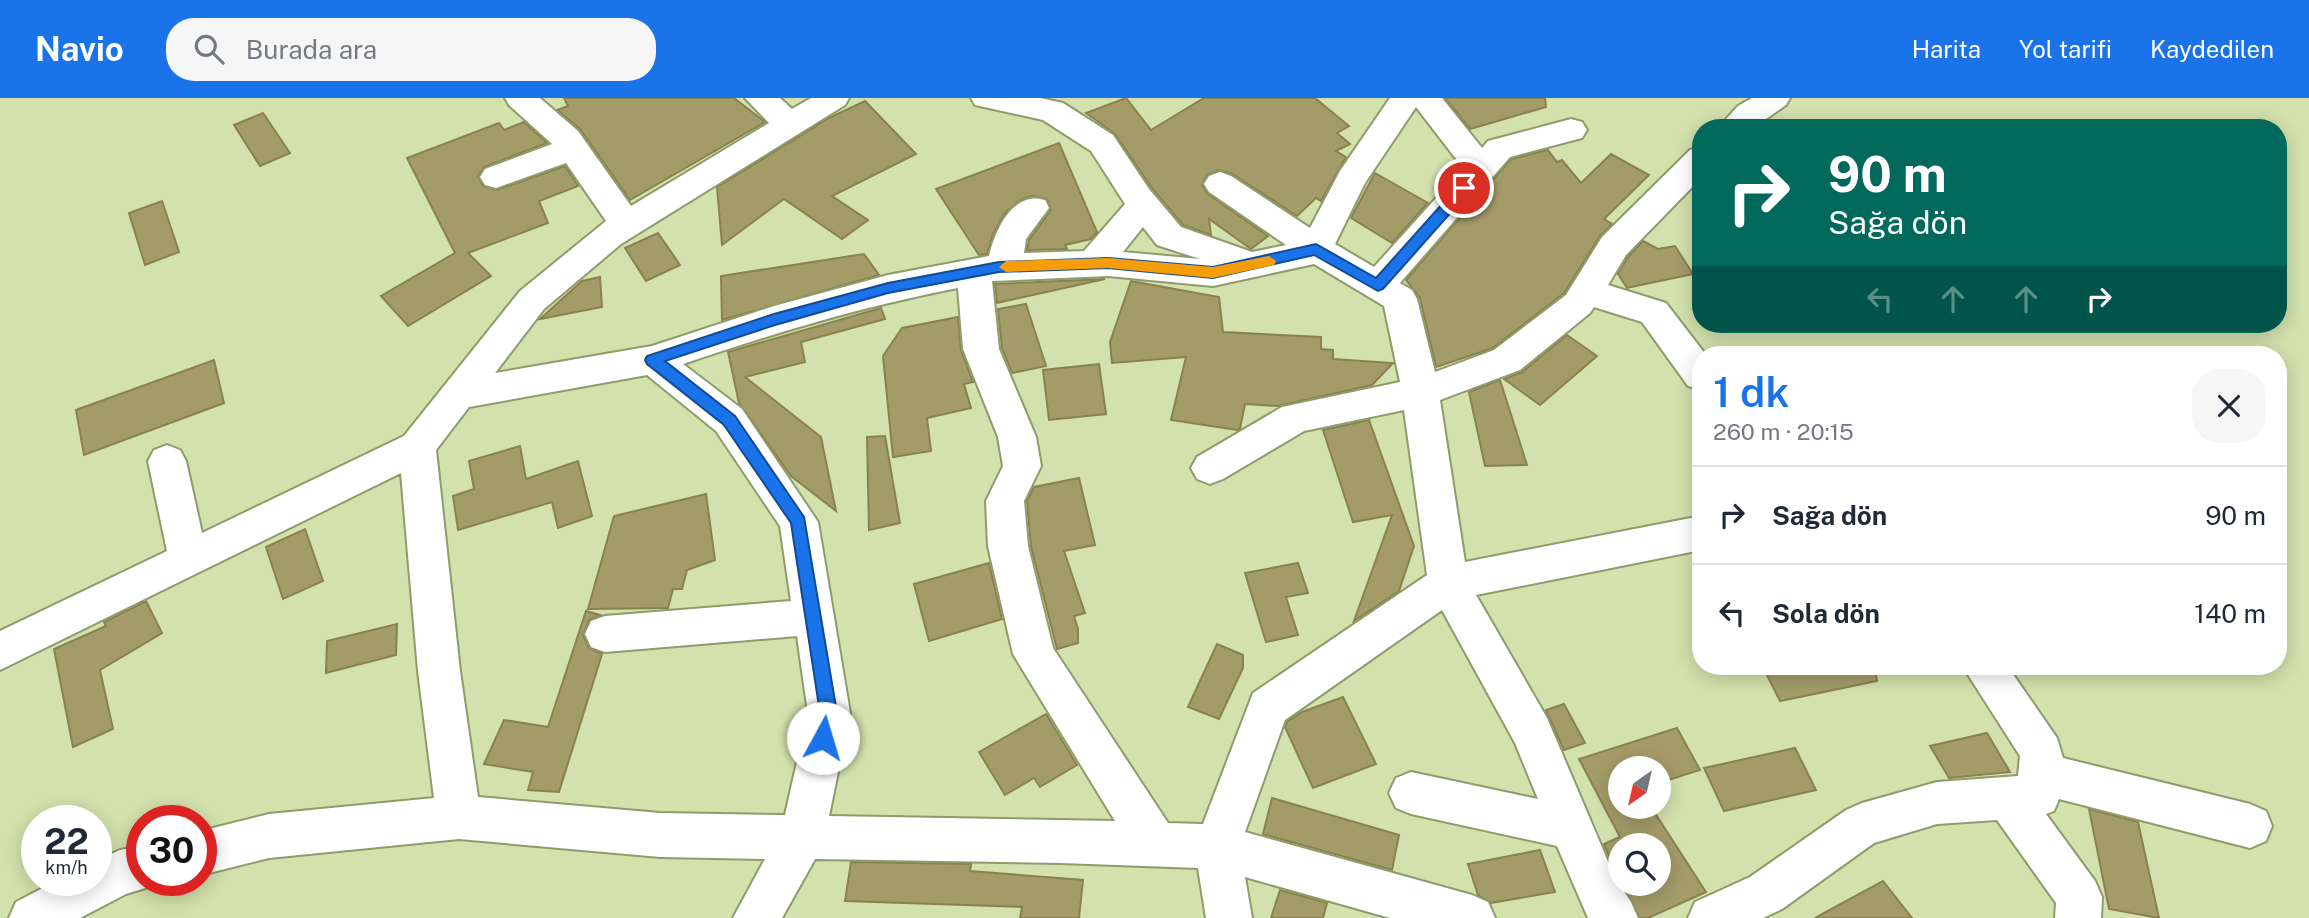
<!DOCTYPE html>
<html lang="tr">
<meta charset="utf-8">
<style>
:root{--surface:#fff;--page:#f6f6f7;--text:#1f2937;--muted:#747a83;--line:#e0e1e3;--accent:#1a73e8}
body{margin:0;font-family:"Public Sans",sans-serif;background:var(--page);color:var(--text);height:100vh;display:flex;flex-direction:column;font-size:26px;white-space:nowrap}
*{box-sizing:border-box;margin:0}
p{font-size:23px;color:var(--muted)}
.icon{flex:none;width:38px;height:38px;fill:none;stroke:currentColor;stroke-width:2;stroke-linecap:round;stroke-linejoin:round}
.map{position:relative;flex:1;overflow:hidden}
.side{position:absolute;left:1692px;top:248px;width:595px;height:329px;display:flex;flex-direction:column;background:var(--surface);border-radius:28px;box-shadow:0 4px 18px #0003}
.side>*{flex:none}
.top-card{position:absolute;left:1692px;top:21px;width:595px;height:214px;border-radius:28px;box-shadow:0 4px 18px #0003;background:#00695c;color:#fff;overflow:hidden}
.needle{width:46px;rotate:214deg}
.fabs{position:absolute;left:1608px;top:658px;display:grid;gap:14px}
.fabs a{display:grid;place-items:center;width:63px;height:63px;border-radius:50%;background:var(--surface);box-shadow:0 4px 18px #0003;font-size:35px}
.speed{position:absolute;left:21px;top:707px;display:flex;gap:14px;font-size:35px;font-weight:700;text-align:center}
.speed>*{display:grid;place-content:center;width:91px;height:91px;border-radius:50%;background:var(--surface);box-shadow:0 4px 18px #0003;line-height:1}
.speed small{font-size:18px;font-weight:400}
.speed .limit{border:10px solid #d22;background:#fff;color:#111}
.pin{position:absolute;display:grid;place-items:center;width:60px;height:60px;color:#fff;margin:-30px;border:4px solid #fff;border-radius:50%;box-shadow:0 2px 7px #0007}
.me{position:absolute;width:77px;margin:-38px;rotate:6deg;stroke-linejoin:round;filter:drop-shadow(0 0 5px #0008)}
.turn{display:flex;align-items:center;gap:24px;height:147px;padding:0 21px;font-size:32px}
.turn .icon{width:91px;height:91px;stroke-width:2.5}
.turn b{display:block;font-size:49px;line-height:60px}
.lanes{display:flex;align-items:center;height:66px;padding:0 21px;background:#0003;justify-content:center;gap:35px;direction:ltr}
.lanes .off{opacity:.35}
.round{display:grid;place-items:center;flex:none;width:74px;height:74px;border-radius:28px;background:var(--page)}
.summary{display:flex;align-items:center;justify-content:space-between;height:119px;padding:0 21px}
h1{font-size:42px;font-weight:600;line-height:52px;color:var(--accent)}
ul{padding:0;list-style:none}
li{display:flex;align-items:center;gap:21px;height:98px;padding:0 21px;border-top:2px solid var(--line)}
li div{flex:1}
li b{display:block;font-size:26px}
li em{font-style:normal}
header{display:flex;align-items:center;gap:42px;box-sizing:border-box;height:98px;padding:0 35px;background:var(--accent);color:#fff}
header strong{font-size:33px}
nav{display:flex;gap:38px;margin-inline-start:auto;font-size:24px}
.search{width:490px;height:63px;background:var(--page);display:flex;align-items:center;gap:18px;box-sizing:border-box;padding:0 24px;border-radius:28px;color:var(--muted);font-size:26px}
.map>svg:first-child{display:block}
.building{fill:#a49c68;stroke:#89814e;stroke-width:2}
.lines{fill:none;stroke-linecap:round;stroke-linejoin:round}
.minor-casing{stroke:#8e9b6a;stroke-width:4}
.minor{fill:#fff;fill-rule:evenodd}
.route{fill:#1a73e8;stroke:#114b97;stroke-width:2}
.slow{fill:#f59e0b}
</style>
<header>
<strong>Navio</strong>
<div class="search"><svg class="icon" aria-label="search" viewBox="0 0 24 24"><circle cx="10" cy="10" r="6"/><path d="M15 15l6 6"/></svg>Burada ara</div>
<nav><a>Harita</a><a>Yol tarifi</a><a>Kaydedilen</a></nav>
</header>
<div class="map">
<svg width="2309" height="820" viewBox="0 0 2309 820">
<rect width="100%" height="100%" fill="#d3e1ac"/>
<g class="building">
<polygon points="564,0 734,0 765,24 630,102 580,31 557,12 568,8"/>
<polygon points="1126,0 1151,32 1204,0 1315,0 1349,28 1337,35 1350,46 1336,53 1346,59 1321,103 1316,100 1297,118 1232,76 1219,72 1207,77 1202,87 1208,96 1268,138 1251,151 1209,121 1211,137 1183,127 1151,89 1115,36 1086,15"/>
<polygon points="1445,0 1545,0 1546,9 1470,31"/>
<polygon points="865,3 916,56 832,98 868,122 842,141 784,101 722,147 717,89 829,20"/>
<polygon points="263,15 290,55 260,68 234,27"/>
<polygon points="524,24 547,45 484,69 478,78 483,88 497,92 565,68 578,88 539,103 548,125 468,155 491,178 408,228 381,198 455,155 407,60 499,25 504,32"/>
<polygon points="1059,45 1097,134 1091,141 1065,147 1067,151 1027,152 1029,142 1051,112 1047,101 1033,98 1022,101 1005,115 993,136 987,156 979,157 936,91"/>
<polygon points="1548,52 1557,64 1562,62 1581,85 1611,56 1649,77 1604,121 1612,126 1600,138 1564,195 1493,250 1436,269 1420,200 1406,182 1511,61"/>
<polygon points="1375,75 1428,105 1392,145 1351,120"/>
<polygon points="162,103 179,154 145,167 129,115"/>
<polygon points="658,135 680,167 646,183 625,150"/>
<polygon points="1643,143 1658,151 1675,148 1693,176 1627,190 1618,176 1628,159"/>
<polygon points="864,156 879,177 722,222 721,178"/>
<polygon points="600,179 602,209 540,221 582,183"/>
<polygon points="1105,181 997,205 997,204 995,186"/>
<polygon points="1131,183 1219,199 1223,234 1321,239 1321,251 1333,252 1333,261 1393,265 1372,287 1278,308 1245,306 1240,331 1237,332 1171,322 1186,259 1112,265 1110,244"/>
<polygon points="1026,206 1046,268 1012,275 1002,250 998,211"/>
<polygon points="881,210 885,221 801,244 805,264 745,279 821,339 836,413 791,378 739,305 728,254"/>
<polygon points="958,219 961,252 973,284 964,286 971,310 927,320 931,353 893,359 883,258 902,230"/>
<polygon points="1567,237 1597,258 1540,307 1504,281 1522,274"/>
<polygon points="214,262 224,305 84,357 76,312"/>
<polygon points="1099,266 1106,316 1049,322 1043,272"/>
<polygon points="1500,282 1527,367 1485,368 1469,294"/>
<polygon points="1369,322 1414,448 1399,493 1354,523 1392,417 1353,424 1323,332"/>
<polygon points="885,338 900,425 869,432 867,339"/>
<polygon points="520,348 526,381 578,363 592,418 558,430 552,404 458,432 453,398 474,391 469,363"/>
<polygon points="1079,380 1095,447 1064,453 1085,515 1074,518 1078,531 1078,545 1057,551 1031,448 1027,403 1034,389"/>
<polygon points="706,396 715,462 687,472 682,491 673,491 668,510 588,511 614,418"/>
<polygon points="305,431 323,483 283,501 266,449"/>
<polygon points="989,465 1002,521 929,543 914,486"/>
<polygon points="1298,465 1308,495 1286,499 1298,537 1266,544 1245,475"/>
<polygon points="146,503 162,535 100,572 113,631 73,649 54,551 106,528 104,524"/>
<polygon points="586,513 600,517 589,522 583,537 589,550 602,556 559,694 528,692 533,674 484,666 504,622 548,629"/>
<polygon points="397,526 396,557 326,575 327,543"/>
<polygon points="1217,546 1243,557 1243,570 1219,621 1188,609"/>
<polygon points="1763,569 1875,569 1877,583 1780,603"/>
<polygon points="1343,599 1376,666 1313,690 1285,629 1287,624 1302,614"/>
<polygon points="1564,606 1585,645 1564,652 1546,612"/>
<polygon points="1046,616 1077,667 1040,689 1034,680 1005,697 979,654"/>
<polygon points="1677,630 1700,672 1659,685 1659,670 1620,670 1620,709 1651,709 1706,794 1648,820 1640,820 1622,786 1659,786 1659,747 1620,747 1620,784 1604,746 1620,739 1579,661"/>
<polygon points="1987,635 2010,674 1949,680 1930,648"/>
<polygon points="1795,650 1816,692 1724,713 1704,670"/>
<polygon points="1272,700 1399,737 1392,772 1263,736"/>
<polygon points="2089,711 2138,724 2159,820 2109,811"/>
<polygon points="1540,752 1555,794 1491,805 1478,797 1468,766"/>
<polygon points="851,764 971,766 970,773 1083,782 1079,820 1020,820 1022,809 845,803"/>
<polygon points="1883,783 1912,820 1815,820"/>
<polygon points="1280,792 1327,805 1323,820 1271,820"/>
</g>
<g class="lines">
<g class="minor-casing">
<g id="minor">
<path d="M505 0H540L578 33 631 108 769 25 745 0H780L792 11 811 0H849L845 7 621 146 544 211 495 275 652 248 774 208 888 177 989 158C995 132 1013 92 1045 102L1049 110 1026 141 1024 155 1084 153 1125 106 1091 53 1043 22 975 7 971 0H1040L1063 5 1113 37 1149 91 1181 129 1252 154 1286 147 1209 94 1204 86 1209 78 1220 74 1231 78 1310 130 1340 73 1390 0H1442L1482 50 1488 43 1571 21 1582 24 1587 32 1582 40 1510 59 1400 185 1412 192 1417 201 1435 274 1494 252 1566 197 1602 139 1690 52 1701 49V80L1626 157 1608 187 1666 205 1706 257H1701V292L1688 288 1642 224 1594 209 1590 215 1520 272 1440 302 1465 464 1701 418V452L1476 497 1547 620 1615 780 1631 804 1638 820H1588L1557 748 1411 716 1396 710 1389 695 1396 680 1411 674 1538 701 1515 645 1442 512 1285 622 1245 734 1472 797 1488 804 1495 820H1390L1245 779 1252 820H1206L1198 770 1061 765 815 761 782 820H733L765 761 660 759 459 741 269 760 201 777V733L269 716 434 700 418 573 401 375 0 572V533L167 453 148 363 154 352 167 347 180 352 186 363 202 435 404 338 520 193 606 123 566 65 496 90 485 87 480 79 485 71 552 46 509 7ZM1416 9 1463 70 1374 169 1335 146 1365 85ZM1143 129 1157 147 1200 161 1123 154ZM1314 166 1384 208 1400 284 1282 309 1197 359 1191 370 1197 381 1210 386 1223 381 1304 333 1404 312 1427 477 1253 595 1203 726 1168 725 1053 550 1028 448 1024 403 1041 368 1036 339 999 251 992 183 1108 178 1213 188ZM958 190 963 251 998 339 1003 368 986 403 988 448 1013 556 1115 723 829 718 850 615 818 424 742 311 683 266C774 235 864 208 958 190ZM647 277 716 333 780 428 791 503 605 518 591 523 585 536 591 549 605 554 797 538 808 615 785 717 660 715 478 699 460 573 436 352 469 309Z"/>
<polygon points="1752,0 1790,0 1786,7 1753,30 1718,30 1738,8"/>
<polygon points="1963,569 2008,569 2057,640 2063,660 2250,706 2266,713 2272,728 2266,743 2250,750 2059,701 2054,713 2046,716 2095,783 2102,799 2101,820 2055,820 2056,805 1997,722 1937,726 1874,745 1782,811 1763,820 1688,820 1695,804 1750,779 1846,712 1862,705 1937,684 2018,678 2020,658"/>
<polygon points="142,748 142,782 160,782 158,786 126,796 80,820 9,820 16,804 58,782 96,782 96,763 120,752"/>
</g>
</g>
<use href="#minor" class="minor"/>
</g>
<polygon class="route" points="1464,85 1471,90 1469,94 1383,191 1378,193 1314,157 1213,180 1108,170 999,174 888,195 775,227 665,263 735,318 804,419 837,615 829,646 823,649 817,646 814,640 820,615 791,425 724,327 647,266 645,262 647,258 774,216 888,185 999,164 1108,160 1213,169 1316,146 1376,180 1459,87"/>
<polygon class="slow" points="1269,158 1276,163 1274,167 1213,180 1108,170 1006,174 999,169 1006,163 1108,160 1213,169"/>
</svg>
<div class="fabs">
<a><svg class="needle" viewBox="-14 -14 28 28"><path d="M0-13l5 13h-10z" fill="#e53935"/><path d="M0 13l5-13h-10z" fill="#747a83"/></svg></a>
<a><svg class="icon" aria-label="search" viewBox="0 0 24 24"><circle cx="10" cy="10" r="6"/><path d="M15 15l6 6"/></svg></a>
</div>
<div class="speed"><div>22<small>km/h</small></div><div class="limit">30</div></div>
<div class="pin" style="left:1464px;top:90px;background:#d93025"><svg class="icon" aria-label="arrive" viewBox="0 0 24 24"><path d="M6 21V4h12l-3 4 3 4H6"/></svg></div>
<svg class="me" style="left:823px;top:640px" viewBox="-20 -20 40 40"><circle r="19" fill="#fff"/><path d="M0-13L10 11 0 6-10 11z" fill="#1a73e8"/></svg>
<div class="top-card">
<div class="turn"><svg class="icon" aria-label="right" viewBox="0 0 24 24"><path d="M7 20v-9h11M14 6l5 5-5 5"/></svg><div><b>90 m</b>Sağa dön</div></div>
<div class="lanes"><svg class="icon off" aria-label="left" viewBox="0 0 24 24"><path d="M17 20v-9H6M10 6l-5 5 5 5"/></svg><svg class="icon off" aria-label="ahead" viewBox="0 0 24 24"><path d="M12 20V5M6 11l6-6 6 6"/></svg><svg class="icon off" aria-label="ahead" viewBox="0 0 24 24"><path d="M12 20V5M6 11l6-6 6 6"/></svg><svg class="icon" aria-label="right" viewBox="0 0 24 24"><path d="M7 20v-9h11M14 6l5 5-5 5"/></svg></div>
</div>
<section class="side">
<div class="summary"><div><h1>1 dk</h1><p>260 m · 20:15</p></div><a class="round"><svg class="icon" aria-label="close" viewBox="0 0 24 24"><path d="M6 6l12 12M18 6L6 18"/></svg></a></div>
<ul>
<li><svg class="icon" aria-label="right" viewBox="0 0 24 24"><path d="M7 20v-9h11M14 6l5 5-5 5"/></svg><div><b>Sağa dön</b></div><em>90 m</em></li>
<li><svg class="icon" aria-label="left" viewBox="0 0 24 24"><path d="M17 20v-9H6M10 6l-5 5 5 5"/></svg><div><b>Sola dön</b></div><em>140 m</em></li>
</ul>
</section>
</div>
